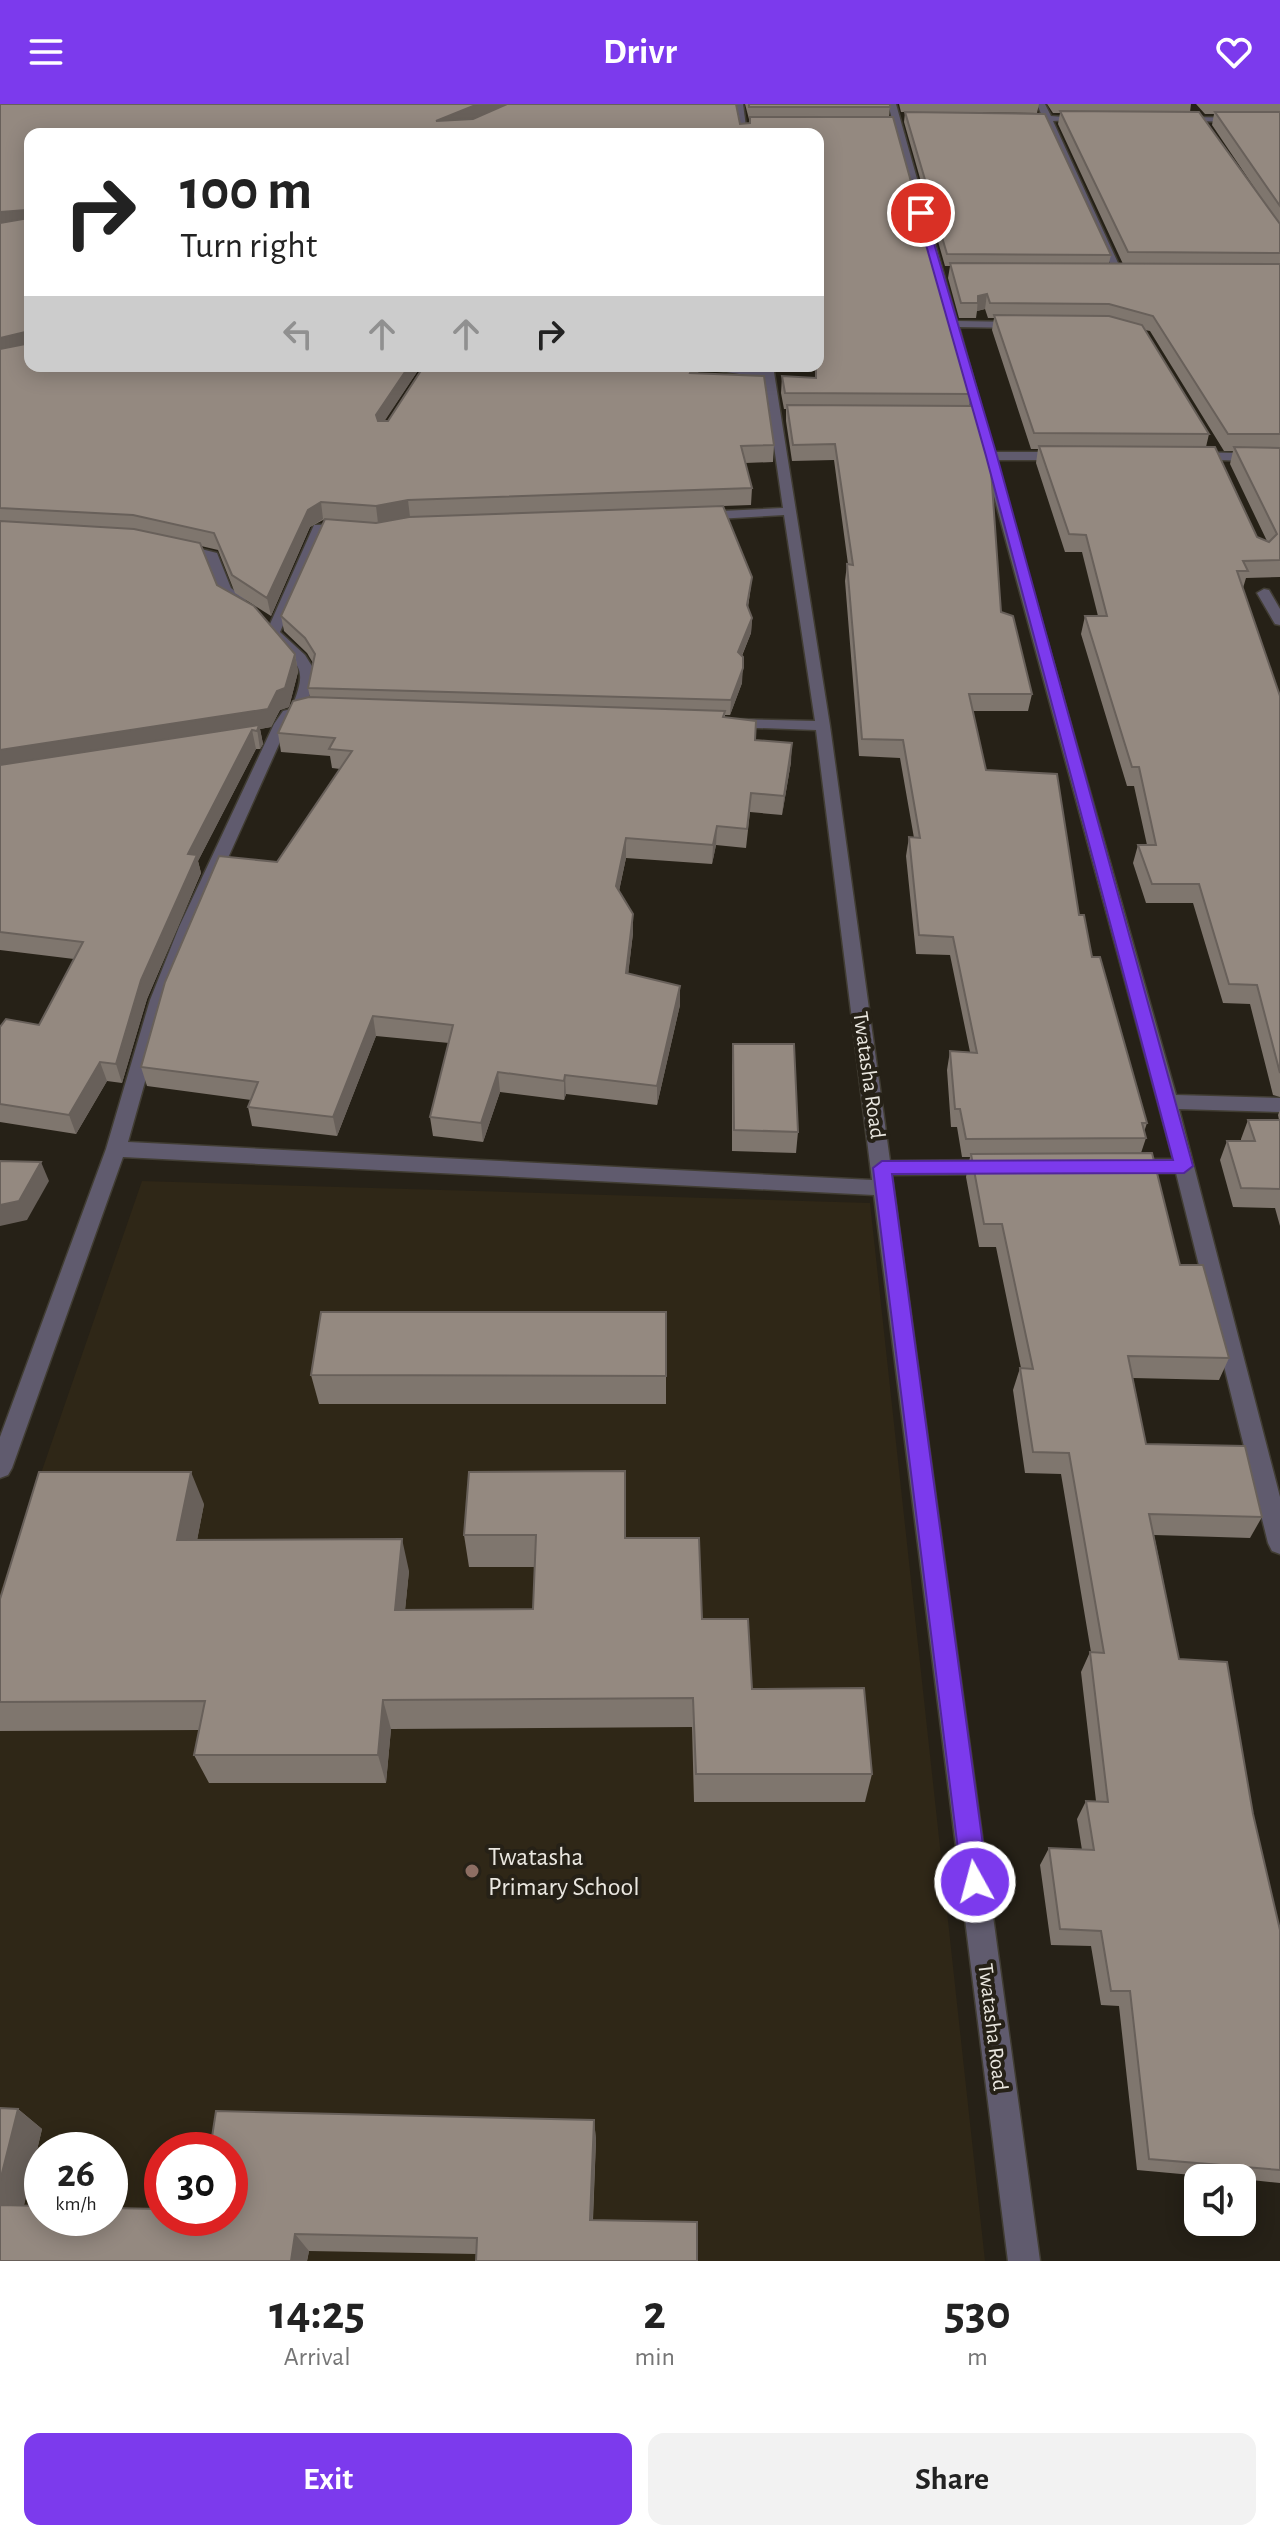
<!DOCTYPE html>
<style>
:root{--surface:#fff;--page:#f2f2f2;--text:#222;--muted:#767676;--accent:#7c3aed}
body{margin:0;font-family:"Alegreya Sans",sans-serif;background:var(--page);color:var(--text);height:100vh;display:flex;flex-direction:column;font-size:30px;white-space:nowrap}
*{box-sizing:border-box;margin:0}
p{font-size:26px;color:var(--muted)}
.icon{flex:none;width:44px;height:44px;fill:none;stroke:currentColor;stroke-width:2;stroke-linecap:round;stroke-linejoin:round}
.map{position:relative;height:2157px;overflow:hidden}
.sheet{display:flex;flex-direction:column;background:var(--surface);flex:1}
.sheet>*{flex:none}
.hud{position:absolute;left:24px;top:24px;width:800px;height:244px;border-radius:16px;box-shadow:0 4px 20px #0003;background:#fff;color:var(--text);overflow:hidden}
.tools{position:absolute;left:1184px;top:2060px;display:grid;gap:16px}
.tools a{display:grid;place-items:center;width:72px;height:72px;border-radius:16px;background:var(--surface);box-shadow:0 4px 20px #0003;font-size:40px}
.speed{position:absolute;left:24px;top:2028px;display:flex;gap:16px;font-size:40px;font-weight:700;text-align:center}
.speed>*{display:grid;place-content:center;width:104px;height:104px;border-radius:50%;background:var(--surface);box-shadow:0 4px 20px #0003;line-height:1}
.speed small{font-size:20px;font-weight:400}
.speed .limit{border:12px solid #d22;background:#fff;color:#111}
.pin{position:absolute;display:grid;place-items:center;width:68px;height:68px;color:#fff;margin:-34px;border:4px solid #fff;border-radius:50%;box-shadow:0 2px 8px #0007}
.me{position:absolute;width:88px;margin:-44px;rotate:353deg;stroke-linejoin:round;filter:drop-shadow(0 0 6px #0008)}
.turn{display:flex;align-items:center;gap:28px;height:168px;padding:0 24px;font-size:36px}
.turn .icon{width:104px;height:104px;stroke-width:2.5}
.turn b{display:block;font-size:56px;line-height:68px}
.lanes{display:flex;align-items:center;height:76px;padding:0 24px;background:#0003;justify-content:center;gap:40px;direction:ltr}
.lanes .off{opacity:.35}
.eta{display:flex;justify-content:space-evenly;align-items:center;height:136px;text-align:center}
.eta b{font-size:48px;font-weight:700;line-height:56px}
.primary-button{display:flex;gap:16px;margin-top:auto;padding:16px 24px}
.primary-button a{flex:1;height:92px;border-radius:16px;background:var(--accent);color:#fff;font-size:32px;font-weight:700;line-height:92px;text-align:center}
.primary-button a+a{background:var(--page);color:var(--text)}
header{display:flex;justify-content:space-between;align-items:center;height:104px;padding:0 24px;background:var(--accent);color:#fff;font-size:36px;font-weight:700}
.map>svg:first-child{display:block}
.built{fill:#2f2717;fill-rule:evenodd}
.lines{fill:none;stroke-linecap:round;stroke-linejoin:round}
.minor-casing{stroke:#413d33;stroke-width:3}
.minor{fill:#605b6e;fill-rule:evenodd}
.wall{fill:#7f766e;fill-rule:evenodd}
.shaded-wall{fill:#68605a}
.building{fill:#948980;stroke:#68605a;stroke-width:2}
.route{fill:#7c3aed;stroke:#51269a;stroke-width:2}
.education-dot{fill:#8d6e63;stroke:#262117;stroke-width:3}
.labels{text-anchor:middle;stroke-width:8;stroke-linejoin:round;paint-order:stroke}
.street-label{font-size:22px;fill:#eae7e0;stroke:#262117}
.near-poi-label{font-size:26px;fill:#eae7e0;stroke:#262117;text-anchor:start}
</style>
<header><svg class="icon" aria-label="menu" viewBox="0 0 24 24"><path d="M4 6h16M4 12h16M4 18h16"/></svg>Drivr<svg class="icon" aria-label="heart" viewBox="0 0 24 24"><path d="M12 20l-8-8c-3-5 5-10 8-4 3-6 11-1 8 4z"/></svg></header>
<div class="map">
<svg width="1280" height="2157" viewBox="0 0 1280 2157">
<rect width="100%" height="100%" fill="#262117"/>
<path class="built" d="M142 1077 870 1099 985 2157H0V1488ZM42 2046H110V2114H42ZM162 2046H230V2114H162Z"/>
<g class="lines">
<g class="minor-casing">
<g id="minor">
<polygon points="735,0 743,0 747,30 739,30"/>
<polygon points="888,0 896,0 957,217 1019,218 1024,221 1019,224 959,223 994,348 1064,348 1070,352 1064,356 996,356 1176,991 1280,994 1280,1008 1179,1005 1280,1393 1280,1450 1272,1447 1268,1439 1176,1069 1128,1069 1118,1062 1128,1055 1173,1055"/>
<polygon points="1037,0 1045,0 1051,12 1088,15 1053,17 1124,172 1115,170 1045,17 1016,14 1042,12"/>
<polygon points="1180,13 1280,14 1280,18 1177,17"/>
<path d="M689 262 763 267V262H773L830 622 890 1057 996 1056 1006 1063 996 1070 892 1071 1040 2157H1008L874 1091 123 1053 12 1364 8 1371 0 1374V1333L106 1045 150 896 179 823 274 620 283 607 291 605C312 555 294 564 266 529L314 421 348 420 354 424 348 428H324L280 528 305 551 315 567 307 603 310 606 293 613 288 620 197 823 168 896 128 1038 872 1076 816 626 731 623 724 619 731 615 815 617 784 411 700 416 694 412 700 408 783 404 764 274Z"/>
<polygon points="1192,348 1280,350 1280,358 1188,355 1188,349"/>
<path d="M173 438 217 449 231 484 246 496V502C219 505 215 473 207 455L173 444Z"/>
<polygon points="1264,485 1269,486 1280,505 1280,521 1275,520 1257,489"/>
</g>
</g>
<use href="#minor" class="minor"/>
</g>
<g class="wall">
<polygon points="0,0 740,20 750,19 745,0 890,0 889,13 970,290 969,302 1001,508 1032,590 1028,607 973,607 986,666 1079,811 1147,1019 1144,1028 1146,1034 1141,1049 1180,1161 1229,1254 1219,1276 1133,1274 1146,1340 1262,1413 1250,1434 1154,1431 1179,1555 1253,1710 1280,1826 1280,2079 1242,2075 1242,2074 1225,2074 1137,2066 1119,1902 1101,1901 1091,1842 1051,1841 1040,1761 1049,1744 1082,1746 1077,1715 1086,1697 1096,1697 1081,1568 1090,1548 1091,1548 1061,1370 1025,1369 1013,1286 1020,1264 1021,1264 996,1143 979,1143 966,1073 970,1053 962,1053 957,1023 951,1023 947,966 950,947 970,948 950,851 916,850 906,752 909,733 914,734 900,654 859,652 845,477 847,460 848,460 834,356 792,357 786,317 786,305 784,305 781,289 782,272 815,274 815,262 818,262 818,30 30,30 30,262 421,262 384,317 388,317 424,262 699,262 698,269 774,341 773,358 745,359 752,384 751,401 723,402 752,473 748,504 752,514 751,529 742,552 742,579 730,611 725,611 725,613 755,636 791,658 782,711 750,708 746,744 716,741 712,760 626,754 619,787 633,810 633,829 628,870 680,901 657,1001 566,990 564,996 500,988 483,1038 433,1032 430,1013 449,939 376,932 337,1032 252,1022 248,1003 251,996 147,982 141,963 340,665 332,664 330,652 281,648 278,629 310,593 308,584 313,559 307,549 284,527 281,512 325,415 310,423 271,512 235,489 218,446 201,442 217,481 295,550 298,568 289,603 280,606 271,623 260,625 263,640 260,645 256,645 198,757 201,769 147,895 122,979 107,977 76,1030 0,1018 0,923 39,921 74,855 0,846"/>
<path d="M899 0H1039L1037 9 939 8 1111 151 1109 159 1123 160 1058 20 1060 9H1053L1047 0H1191L1190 8 1262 95 1212 21 1214 10H1205L1196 0H1280V473L1246 474 1243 484 1280 592V993L1273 991 1250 900 1223 899 1193 799H1146L1133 759 1138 741H1147L1134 682H1127L1081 530 1085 512H1098L1082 448H1065L1036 359 1038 345H1031L992 226 994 214H988L985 205 977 207 976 214H959L948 174 950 162H945L904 18 905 8H901ZM1145 226 1150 227 1224 347H1233L1230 360 1267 437 1257 433 1206 343 1209 330Z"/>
<polygon points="733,940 798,1028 796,1049 732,1047 732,961"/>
<polygon points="1280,1006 1280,1122 1275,1104 1233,1103 1220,1056 1227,1037 1241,1037 1241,1035 1248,1016 1279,1016 1278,1011"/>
<polygon points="311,1271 666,1272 666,1300 319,1300"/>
<polygon points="469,1368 626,1434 702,1515 752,1585 872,1670 865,1698 694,1698 692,1623 391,1625 386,1679 209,1679 194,1651 199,1626 0,1627 0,1495 204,1400 197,1436 409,1467 405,1506 533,1505 535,1463 469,1463 464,1431"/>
<polygon points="18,2005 42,2025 24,2101 162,2114 594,2016 596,2036 593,2116 476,2150 309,2147 307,2157 0,2157"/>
</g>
<g class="shaded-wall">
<polygon points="478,0 510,0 439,30 436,17"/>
<polygon points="26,106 30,120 0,123 0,108"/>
<polygon points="987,190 985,205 977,207 978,192"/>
<polygon points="25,228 29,244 0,251 0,234"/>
<polygon points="409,262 421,262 378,327 376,311"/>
<polygon points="693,262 699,262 699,267 690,285 690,269"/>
<polygon points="408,396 410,413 378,419 376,402"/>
<polygon points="321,398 323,415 310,423 271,512 267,494 308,406"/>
<polygon points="752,514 751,529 737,563 738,548"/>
<polygon points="295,550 298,568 289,603 280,606 271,623 260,625 263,640 260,645 257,625 0,666 0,646"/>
<polygon points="743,564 742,579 730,611 731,596"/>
<polygon points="252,626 256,645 198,757 201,769 147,895 122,979 116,960 141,876 188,750"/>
<polygon points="792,639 791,658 782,711 784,692"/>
<polygon points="717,722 716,741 712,760 713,741"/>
<polygon points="626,734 626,754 616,801 616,782"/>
<polygon points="633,810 633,829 626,889 626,869"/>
<polygon points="680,882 680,901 657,1001 657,982"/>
<polygon points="373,912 376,932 337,1032 333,1013"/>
<polygon points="100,958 107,977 76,1030 69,1011"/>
<polygon points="498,968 500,988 483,1038 481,1019"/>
<polygon points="565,971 566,990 564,996 564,977"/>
<polygon points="41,1058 49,1077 27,1116 0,1122 0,1101"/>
<polygon points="191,1368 204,1400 191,1468 177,1436"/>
<polygon points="402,1435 409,1467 402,1536 395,1506"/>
<polygon points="383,1596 391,1625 386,1679 378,1651"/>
<polygon points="18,2005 42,2025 20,2118 0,2104 0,2077"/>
<polygon points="594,2016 596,2036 592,2132 590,2116"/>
<polygon points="295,2130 309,2147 307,2157 291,2157"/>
</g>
<g class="building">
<polygon points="0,0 478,0 436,17 473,15 507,0 736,0 740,20 750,19 750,13 893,13 970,290 785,289 782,272 816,274 816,262 818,262 818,30 30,30 30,262 409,262 376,311 378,317 388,317 424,262 693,262 690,269 764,272 774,341 741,342 752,384 408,396 376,402 321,398 308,406 267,494 232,471 214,429 133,411 0,404 0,245 26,240 29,231 25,228 0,234 0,119 29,114 26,106 0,108"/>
<rect x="749" y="0" width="141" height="3"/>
<polygon points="1060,7 1199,8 1280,120 1280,149 1128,148"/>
<polygon points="905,8 1045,10 1111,151 947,150"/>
<polygon points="1215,8 1280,8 1280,102"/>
<polygon points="950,159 1280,160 1280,330 1228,330 1153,212 1109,200 990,199 987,190 978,192 978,199 961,199"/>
<polygon points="994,211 1109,212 1142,221 1209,330 1034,329"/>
<polygon points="787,301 973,302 991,366 1001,508 1013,512 1032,590 969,590 986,666 1057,670 1079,811 1084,811 1092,853 1100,853 1147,1019 1142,1019 1146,1034 966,1035 960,1005 955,1005 950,947 977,949 953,833 919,831 909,733 920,734 903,636 862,635 847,460 853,461 835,340 793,341"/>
<polygon points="1039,342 1215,343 1257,433 1269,438 1277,430 1234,343 1280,344 1280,456 1243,457 1248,467 1237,467 1280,592 1280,969 1257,881 1229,880 1199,780 1152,780 1138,741 1156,741 1139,663 1132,663 1085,512 1107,512 1086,431 1069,430"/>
<polygon points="723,402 752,473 747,501 752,514 738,548 743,553 743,564 731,596 308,584 315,550 305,534 281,512 325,415 376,419 409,413"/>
<polygon points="0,417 134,425 200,439 217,481 254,502 295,550 285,584 277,587 268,605 0,646"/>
<polygon points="309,593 725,607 723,613 756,617 755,636 792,639 784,692 751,689 747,725 717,722 713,741 626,734 616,782 633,810 626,869 680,882 657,982 565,971 564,977 498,968 481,1019 430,1013 453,921 373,912 333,1013 248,1003 258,978 141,963 165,878 219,752 277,758 352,647 329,645 335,634 278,629 293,597"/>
<polygon points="259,621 257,627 252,626 188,750 197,751 141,876 116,960 100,958 69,1011 0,1000 0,923 6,915 39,921 83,838 0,828 0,661"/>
<polygon points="733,940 794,940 798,1028 734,1026"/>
<polygon points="1248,1016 1280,1016 1280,1085 1241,1084 1227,1037 1255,1037"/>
<polygon points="1152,1049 1180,1161 1203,1161 1229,1254 1128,1252 1146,1340 1245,1342 1262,1413 1149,1410 1179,1555 1227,1558 1253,1710 1280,1826 1280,2066 1149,2055 1130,1887 1111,1887 1101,1827 1060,1825 1049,1744 1094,1746 1086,1697 1108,1698 1090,1548 1104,1549 1069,1349 1033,1348 1020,1264 1033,1265 1002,1120 984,1120 971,1050"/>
<polygon points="0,1057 41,1058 19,1097 0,1101"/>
<polygon points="321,1208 666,1208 666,1272 311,1271"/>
<polygon points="625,1367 625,1434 699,1434 702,1515 748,1515 752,1585 864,1584 872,1670 696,1670 693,1594 383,1596 378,1651 194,1651 205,1597 0,1598 0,1495 39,1368 191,1368 177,1436 402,1435 395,1506 533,1505 536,1431 464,1431 469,1368"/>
<polygon points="0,2004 18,2005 0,2077"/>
<polygon points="216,2007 594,2016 590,2116 697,2118 697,2157 476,2157 477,2134 295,2130 291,2157 0,2157 0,2101 42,2102 42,2114 110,2114 110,2104 162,2105 162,2114 230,2114 230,2046 210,2046"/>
</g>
<polygon class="route" points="921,106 925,109 997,352 1193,1062 1184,1069 892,1070 988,1778 984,1787 975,1791 966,1787 962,1778 873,1064 882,1057 1173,1056 986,352 917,109"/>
<circle class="education-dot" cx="472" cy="1767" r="8"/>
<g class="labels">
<g class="street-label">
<text transform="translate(870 971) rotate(82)" y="8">Twatasha Road</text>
<text transform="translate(994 1923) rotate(83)" y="8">Twatasha Road</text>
</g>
<g class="near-poi-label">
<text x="488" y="1761">Twatasha<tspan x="488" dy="30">Primary School</tspan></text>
</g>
</g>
</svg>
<div class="tools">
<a><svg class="icon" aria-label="sound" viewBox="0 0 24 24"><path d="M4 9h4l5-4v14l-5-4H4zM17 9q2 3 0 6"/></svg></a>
</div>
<div class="speed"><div>26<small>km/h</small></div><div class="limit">30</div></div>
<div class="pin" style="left:921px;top:109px;background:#d93025"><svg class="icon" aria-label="arrive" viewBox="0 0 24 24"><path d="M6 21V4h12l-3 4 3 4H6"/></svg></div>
<svg class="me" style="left:975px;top:1778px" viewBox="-20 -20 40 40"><circle r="17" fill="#7c3aed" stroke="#fff" stroke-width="3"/><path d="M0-11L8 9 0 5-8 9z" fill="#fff"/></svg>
<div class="hud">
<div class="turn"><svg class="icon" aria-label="right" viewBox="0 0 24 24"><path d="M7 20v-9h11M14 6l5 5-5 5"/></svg><div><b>100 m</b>Turn right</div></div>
<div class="lanes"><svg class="icon off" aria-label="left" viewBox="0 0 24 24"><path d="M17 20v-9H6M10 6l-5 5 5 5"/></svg><svg class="icon off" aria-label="ahead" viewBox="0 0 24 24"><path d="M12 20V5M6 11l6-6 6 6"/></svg><svg class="icon off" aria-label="ahead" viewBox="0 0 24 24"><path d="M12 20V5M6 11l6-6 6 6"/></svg><svg class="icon" aria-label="right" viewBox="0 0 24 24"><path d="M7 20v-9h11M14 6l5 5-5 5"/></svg></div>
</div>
</div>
<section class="sheet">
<div class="eta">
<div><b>14:25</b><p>Arrival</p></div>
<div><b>2</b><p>min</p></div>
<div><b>530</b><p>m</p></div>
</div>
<div class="primary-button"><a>Exit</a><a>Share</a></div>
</section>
